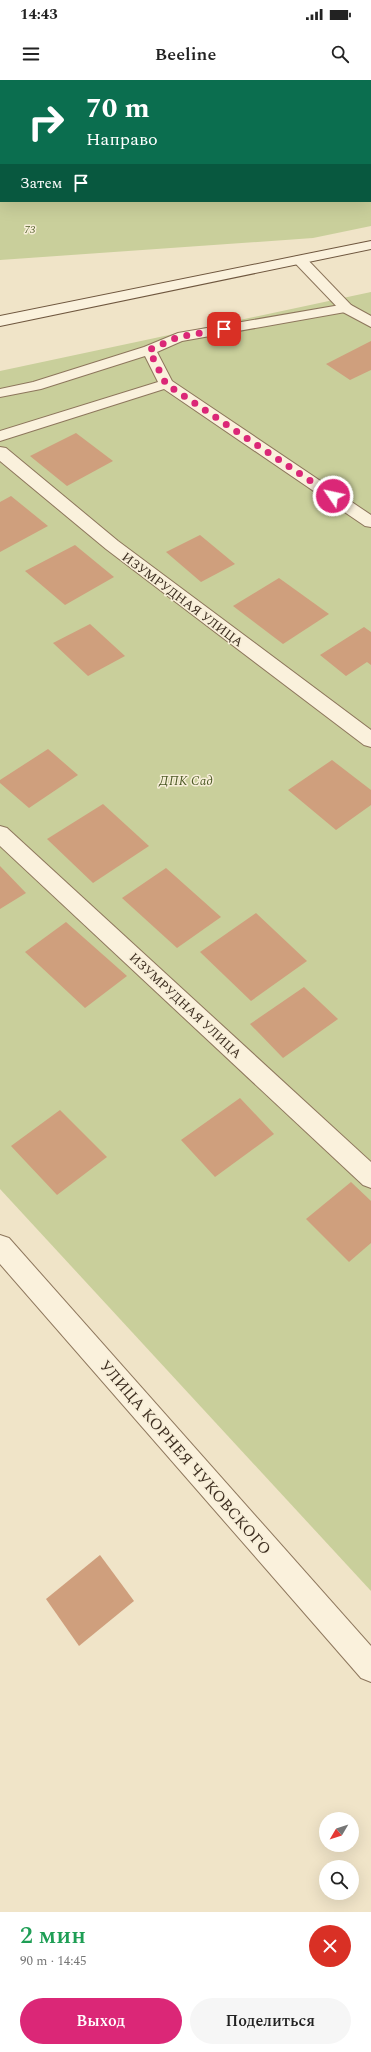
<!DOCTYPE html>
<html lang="ru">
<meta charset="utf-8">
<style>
:root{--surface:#fff;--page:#f6f6f6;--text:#222;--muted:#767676;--accent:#db2777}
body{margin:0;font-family:Spectral,serif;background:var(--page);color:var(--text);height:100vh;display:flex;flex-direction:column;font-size:15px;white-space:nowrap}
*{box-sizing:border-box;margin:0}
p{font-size:13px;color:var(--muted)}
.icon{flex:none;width:22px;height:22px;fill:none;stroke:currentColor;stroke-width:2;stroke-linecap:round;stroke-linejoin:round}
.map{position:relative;height:1832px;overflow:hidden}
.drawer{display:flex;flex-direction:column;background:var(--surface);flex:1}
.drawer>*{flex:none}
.banner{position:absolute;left:0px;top:0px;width:371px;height:122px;box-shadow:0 4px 16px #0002;background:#0b6e4f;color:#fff;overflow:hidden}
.needle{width:26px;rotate:231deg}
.tools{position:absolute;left:319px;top:1732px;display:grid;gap:8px}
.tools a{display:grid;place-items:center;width:40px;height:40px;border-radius:50%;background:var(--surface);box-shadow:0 4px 16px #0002;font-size:20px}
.pin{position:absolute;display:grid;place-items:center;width:34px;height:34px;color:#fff;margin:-17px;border-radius:8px;box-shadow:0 2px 6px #0006}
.me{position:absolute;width:44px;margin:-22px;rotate:304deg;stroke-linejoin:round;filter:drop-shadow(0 0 3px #0008)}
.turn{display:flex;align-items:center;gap:14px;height:84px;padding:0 20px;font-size:18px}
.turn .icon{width:52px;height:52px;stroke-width:2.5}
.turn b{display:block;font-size:28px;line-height:34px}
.then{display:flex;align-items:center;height:38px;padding:0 20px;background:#0003;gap:8px;font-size:15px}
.round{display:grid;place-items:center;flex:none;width:42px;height:42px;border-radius:21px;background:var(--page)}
.overview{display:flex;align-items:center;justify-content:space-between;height:68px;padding:0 20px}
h1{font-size:24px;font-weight:600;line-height:30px;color:#1e9e55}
.primary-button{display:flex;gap:8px;margin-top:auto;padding:8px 20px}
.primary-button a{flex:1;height:46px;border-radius:24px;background:var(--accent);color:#fff;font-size:16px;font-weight:600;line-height:46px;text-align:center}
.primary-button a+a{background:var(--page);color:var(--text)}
.status{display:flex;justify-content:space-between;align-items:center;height:28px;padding:0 20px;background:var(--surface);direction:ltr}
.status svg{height:11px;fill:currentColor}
header{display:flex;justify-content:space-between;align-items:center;height:52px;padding:0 20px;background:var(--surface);font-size:18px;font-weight:600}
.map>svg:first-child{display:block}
.green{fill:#c9cf9b;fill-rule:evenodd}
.building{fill:#cf9f7d}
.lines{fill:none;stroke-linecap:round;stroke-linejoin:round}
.lane-casing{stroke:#8d765c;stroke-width:2}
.street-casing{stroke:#8d765c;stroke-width:2}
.secondary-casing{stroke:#6f573f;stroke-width:2}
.lane{fill:#faf1dc;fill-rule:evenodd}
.street{fill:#faf1dc;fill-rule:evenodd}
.secondary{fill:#faf1dc;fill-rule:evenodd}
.route{stroke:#db2777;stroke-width:7;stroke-dasharray:0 12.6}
.labels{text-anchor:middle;stroke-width:3;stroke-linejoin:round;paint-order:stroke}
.far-park-label{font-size:11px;font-style:italic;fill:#4d5a26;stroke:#f7eed8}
.street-label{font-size:13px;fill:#3d2e20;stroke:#f7eed8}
.park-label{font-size:13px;font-style:italic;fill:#4d5a26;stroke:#f7eed8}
.near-street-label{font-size:16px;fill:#3d2e20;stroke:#f7eed8}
</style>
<div class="status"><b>14:43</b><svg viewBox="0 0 49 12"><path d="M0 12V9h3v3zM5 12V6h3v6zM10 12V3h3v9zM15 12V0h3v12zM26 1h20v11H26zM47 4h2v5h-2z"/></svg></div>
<header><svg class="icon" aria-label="menu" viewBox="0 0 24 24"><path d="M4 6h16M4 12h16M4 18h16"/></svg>Beeline<svg class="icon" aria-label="search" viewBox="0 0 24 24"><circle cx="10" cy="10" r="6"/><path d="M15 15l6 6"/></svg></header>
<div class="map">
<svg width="371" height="1832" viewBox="0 0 371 1832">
<rect width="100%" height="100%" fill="#f0e4c8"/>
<g class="green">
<path d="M0 0H371V146L313 158 0 180ZM1 1H370V121H1Z"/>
<polygon points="371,212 371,1511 0,1109 0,291"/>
</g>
<g class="building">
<polygon points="371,261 371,290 350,300 326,284"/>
<polygon points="76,353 113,381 67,406 30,376"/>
<polygon points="11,416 48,446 0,472 0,422"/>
<polygon points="200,455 235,484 201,502 166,472"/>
<polygon points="75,465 114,497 65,525 25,491"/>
<polygon points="279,498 329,534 283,564 233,526"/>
<polygon points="90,544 125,576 88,596 53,563"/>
<polygon points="364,547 371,552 371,585 367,582 346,596 320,575"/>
<polygon points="48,669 78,695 29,728 0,703 0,700"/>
<polygon points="332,680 371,710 371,725 336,750 288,710"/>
<polygon points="103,724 149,766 93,803 47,759"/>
<polygon points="0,786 26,813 0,829"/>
<polygon points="166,788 221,837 177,868 122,818"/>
<polygon points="256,833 307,881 251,921 200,872"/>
<polygon points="66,842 127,896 85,928 25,872"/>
<polygon points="304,907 338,939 283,978 250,944"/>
<polygon points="240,1018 274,1054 215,1097 181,1060"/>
<polygon points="60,1030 107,1077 57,1115 11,1066"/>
<polygon points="351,1102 371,1121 371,1163 349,1182 306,1139"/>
<polygon points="100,1475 134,1521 79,1566 46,1519"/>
</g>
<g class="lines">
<g class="lane-casing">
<polygon id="lane" points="346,224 351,225 353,228 351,231 182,261 157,272 172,301 371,435 371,447 365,446 164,309 0,361 0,351 158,302 145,276 41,309 0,317 0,309 33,302 144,267 178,253"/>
</g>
<g class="street-casing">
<g id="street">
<polygon points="300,176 305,177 351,225 371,236 371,247 341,231 295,183 293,180 295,177"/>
<polygon points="0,367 6,368 118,461 371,650 371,667 364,665 106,469 0,381"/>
<polygon points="0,746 7,748 371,1082 371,1108 363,1105 0,766"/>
<polygon points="0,1155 9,1158 371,1566 371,1602 361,1598 0,1184"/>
</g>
</g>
<g class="secondary-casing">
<polygon id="secondary" points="371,161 371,169 0,246 0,236"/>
</g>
<use href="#lane" class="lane"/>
<use href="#street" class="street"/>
<use href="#secondary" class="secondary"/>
</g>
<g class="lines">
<polyline class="route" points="224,249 178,257 149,270 166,304 333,416"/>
</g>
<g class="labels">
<g class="far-park-label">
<text x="30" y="153">73</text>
</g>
<g class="street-label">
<text transform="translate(183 519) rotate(37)" y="5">ИЗУМРУДНАЯ УЛИЦА</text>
<text transform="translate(186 925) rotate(43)" y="5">ИЗУМРУДНАЯ УЛИЦА</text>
</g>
<g class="park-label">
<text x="186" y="705">ДПК Сад</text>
</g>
<g class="near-street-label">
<text transform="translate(186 1377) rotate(49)" y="6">УЛИЦА КОРНЕЯ ЧУКОВСКОГО</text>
</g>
</g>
</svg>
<div class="tools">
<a><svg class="needle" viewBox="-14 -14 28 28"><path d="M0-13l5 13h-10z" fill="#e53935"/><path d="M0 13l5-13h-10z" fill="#767676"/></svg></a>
<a><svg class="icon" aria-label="search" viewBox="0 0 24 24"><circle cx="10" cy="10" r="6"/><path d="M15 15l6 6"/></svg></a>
</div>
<div class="pin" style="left:224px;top:249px;background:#d93025"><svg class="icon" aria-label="arrive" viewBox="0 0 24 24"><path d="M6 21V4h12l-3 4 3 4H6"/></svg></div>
<svg class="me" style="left:333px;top:416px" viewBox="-20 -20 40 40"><circle r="17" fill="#db2777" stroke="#fff" stroke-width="3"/><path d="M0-11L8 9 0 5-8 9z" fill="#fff"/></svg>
<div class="banner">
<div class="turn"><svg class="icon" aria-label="right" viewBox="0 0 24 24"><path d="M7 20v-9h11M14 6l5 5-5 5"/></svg><div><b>70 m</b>Направо</div></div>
<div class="then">Затем<svg class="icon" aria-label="arrive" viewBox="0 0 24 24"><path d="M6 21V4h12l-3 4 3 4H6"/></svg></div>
</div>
</div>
<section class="drawer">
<div class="overview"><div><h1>2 мин</h1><p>90 m · 14:45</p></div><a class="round" style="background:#d93025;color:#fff"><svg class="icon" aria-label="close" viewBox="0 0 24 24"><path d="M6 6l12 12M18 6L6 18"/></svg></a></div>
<div class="primary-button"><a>Выход</a><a>Поделиться</a></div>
</section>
